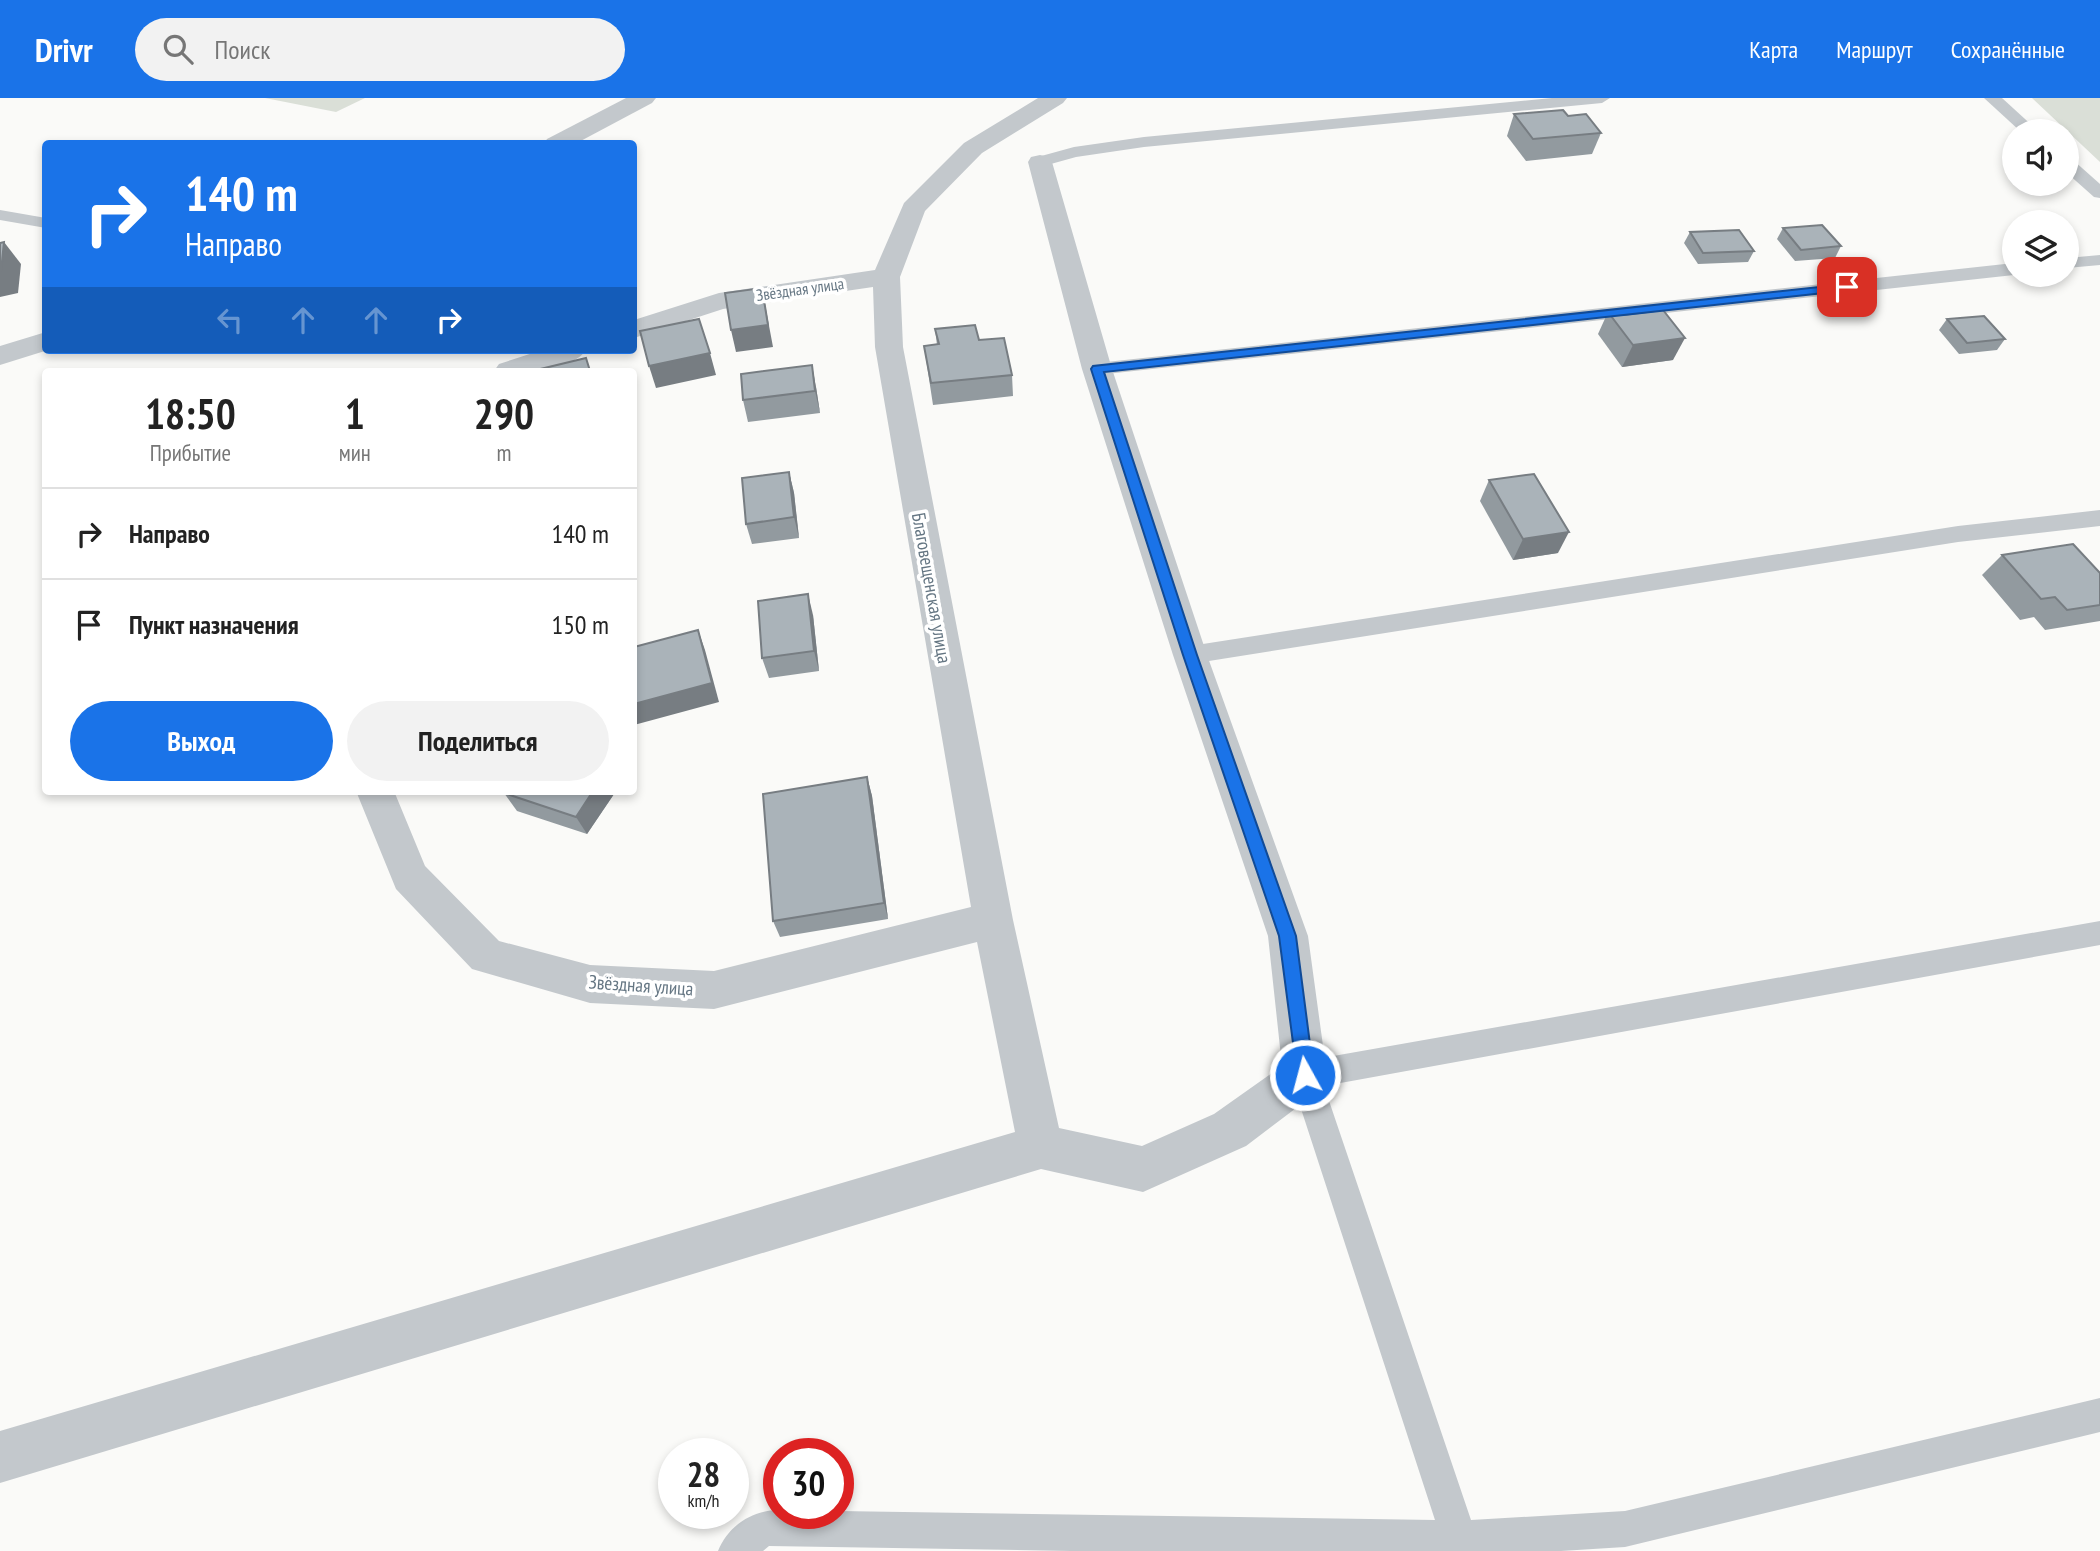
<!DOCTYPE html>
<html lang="ru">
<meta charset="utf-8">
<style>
:root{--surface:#fff;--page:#f2f2f2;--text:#222;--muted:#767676;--line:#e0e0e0;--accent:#1a73e8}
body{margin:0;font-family:"PT Sans Narrow",sans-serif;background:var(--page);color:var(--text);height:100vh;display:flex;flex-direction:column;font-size:26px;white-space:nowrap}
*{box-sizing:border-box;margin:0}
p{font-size:23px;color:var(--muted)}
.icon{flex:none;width:38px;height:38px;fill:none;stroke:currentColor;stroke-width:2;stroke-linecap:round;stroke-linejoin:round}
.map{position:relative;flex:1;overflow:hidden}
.side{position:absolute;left:42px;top:270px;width:595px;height:427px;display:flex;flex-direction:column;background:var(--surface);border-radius:7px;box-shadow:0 4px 10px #0003}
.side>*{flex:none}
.hud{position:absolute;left:42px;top:42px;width:595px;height:214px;border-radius:7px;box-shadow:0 4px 10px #0003;background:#1a73e8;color:#fff;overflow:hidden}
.tools{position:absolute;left:2002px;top:21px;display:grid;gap:14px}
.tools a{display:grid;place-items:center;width:77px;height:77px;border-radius:50%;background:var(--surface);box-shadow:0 4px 10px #0003;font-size:35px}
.speed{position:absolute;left:658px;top:1340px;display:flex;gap:14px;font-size:35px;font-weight:700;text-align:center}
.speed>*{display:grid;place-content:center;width:91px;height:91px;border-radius:50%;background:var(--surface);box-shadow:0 4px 10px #0003;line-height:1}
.speed small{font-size:18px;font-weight:400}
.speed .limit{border:10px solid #d22;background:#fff;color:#111}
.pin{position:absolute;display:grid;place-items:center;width:60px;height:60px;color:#fff;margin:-30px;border-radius:14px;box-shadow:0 4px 10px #0006}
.me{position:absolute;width:77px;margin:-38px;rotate:353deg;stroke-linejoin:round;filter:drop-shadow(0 0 5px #0008)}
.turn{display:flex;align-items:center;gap:24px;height:147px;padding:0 28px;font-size:32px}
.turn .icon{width:91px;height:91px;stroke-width:2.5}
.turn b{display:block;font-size:49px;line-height:60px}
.lanes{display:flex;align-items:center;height:66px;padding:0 28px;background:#0003;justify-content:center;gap:35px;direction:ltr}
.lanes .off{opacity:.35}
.eta{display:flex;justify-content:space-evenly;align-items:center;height:119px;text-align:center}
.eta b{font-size:42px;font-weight:600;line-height:49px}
.action{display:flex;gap:14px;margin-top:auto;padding:14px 28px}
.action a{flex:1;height:80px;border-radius:42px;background:var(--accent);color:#fff;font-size:28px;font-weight:600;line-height:80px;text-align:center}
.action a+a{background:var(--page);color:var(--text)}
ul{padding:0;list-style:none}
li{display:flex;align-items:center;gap:21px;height:91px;padding:0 28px;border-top:2px solid var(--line)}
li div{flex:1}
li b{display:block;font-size:26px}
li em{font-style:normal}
header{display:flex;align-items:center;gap:42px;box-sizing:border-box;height:98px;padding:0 35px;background:var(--accent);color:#fff}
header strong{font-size:33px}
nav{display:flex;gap:38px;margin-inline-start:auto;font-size:24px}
.search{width:490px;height:63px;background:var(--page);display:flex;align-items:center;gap:18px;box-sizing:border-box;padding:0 24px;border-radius:38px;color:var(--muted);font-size:26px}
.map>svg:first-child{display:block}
.green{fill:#dadfd7}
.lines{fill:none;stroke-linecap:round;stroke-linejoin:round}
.lane{fill:#c3c8cc;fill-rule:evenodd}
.street{fill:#c3c8cc;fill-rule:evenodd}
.wall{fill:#929a9f}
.shaded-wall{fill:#777d82}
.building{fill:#aab3b9;stroke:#777d82;stroke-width:2}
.route{fill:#1a73e8;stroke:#114b97;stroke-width:2}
.labels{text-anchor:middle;stroke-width:7;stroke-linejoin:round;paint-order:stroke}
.far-street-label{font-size:16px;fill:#657683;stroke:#fff}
.street-label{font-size:19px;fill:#657683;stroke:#fff}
</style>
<header>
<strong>Drivr</strong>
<div class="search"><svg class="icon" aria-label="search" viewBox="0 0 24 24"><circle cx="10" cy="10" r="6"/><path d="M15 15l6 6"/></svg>Поиск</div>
<nav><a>Карта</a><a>Маршрут</a><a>Сохранённые</a></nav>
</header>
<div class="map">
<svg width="2100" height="1453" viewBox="0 0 2100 1453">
<rect width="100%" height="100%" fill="#fafaf8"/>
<g class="green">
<polygon points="265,0 365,0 336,14"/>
<polygon points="2032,0 2100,0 2100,64"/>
</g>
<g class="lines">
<g class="lane">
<polygon points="1552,0 1610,0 1602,5 1144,49 1076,59 1040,69 1032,64 1034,60 1074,49 1144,39"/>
<polygon points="1984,0 2002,0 2038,33 2020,33"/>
<polygon points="2067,61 2073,62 2100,86 2100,100 2094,99 2067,75"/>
<polygon points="0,112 46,120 46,130 0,122"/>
<polygon points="2100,157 2100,167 2067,170 2067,160"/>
<polygon points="2014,165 2014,177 1097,277 1090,275 1087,271 1090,267 1097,265"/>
<polygon points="2100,412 2100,428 1958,444 1190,566 1182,564 1178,557 1182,550 1190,548 1958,428"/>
<path d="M2100 823V847L1324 988 1471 1422 1625 1413 2100 1300V1334L1625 1449 1561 1453H1071L769 1448 763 1453H718C728 1428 752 1412 779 1412V1416H838V1413L1435 1422 1290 977 1294 967 1305 963Z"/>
</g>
<g class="street">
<polygon points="626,0 656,0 652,5 575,46 544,46 547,41"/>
<polygon points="1038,0 1067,0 1063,5 982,55 925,113 900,179 903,249 1013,822 1059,1030 1142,1048 1214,1016 1282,968 1268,838 1173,557 1082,271 1028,64 1031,59 1040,57 1049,59 1052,64 1112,271 1207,557 1308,838 1327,977 1320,992 1246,1048 1143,1094 1041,1071 0,1385 0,1333 1015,1034 977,844 714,911 590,905 472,871 396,791 356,693 394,693 425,768 499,843 590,867 714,873 971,809 875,249 873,189 723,211 634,240 634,222 719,195 875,172 904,105 964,45"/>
<polygon points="46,234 46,252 48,252 0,267 0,248"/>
<path d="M542 252H586C572 274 519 273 494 273L499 266Z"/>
</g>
</g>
<g class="wall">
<polygon points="1514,16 1568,18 1601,35 1592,56 1526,63 1507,38"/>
<polygon points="1783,130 1841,148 1835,160 1795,163 1777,141"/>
<polygon points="1690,134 1754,153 1748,164 1698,166 1684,145"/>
<polygon points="1608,214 1673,262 1622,269 1598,236"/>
<polygon points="1947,221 2005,241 1997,252 1959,256 1939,232"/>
<polygon points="935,231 979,242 1012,277 1013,298 933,307 924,248 937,247"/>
<polygon points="816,289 820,315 748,324 743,302"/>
<polygon points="789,374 794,395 799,440 752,446 746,426"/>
<polygon points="1489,382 1558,455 1513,462 1480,403"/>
<polygon points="2002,457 2100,475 2100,523 2045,532 2034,519 2020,522 1982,477"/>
<polygon points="813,517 819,573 769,580 762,560"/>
<polygon points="867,679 872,698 888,821 780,839 773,823"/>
<polygon points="504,695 614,696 587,736 517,713"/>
</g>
<g class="shaded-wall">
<polygon points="4,144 21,166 18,195 0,199 0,173"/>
<polygon points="762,190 773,249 736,254 731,232"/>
<polygon points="1685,240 1673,262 1622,269 1633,247"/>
<polygon points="710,255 716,277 656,290 649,268"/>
<polygon points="812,267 816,289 820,315 815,293"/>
<polygon points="789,374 794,395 799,440 794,419"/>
<polygon points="1569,434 1558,455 1513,462 1523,441"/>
<polygon points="808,496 813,517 819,573 814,553"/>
<polygon points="698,532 705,552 719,604 634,627 634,606"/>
<polygon points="867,679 872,698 888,821 884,805"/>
<polygon points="593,693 613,693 614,696 587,736 576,719"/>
</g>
<g class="building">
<polygon points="1563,12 1568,18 1586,16 1601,35 1533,41 1514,16"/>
<polygon points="1822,127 1841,148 1801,152 1783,130"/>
<polygon points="1739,132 1754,153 1703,155 1690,134"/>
<polygon points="4,144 1,173 0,173 0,145"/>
<polygon points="762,190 768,227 731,232 725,195"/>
<polygon points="1620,212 1624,217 1663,212 1685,240 1633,247 1608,214"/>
<polygon points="1984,218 2005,241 1967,245 1947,221"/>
<polygon points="699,221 710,255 649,268 640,233"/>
<polygon points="975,227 979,242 1004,240 1012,277 931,285 924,248 939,246 935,231"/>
<polygon points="586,260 590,273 532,273"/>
<polygon points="812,267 815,293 743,302 741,276"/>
<polygon points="789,374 794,419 746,426 742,380"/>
<polygon points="1534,376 1569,434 1523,441 1489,382"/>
<polygon points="2073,446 2100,475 2100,507 2067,512 2055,499 2041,501 2002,457"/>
<polygon points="808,496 814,553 762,560 758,503"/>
<polygon points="698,532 712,585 634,606 634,549"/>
<polygon points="867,679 884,805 773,823 763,696"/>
<polygon points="505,693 593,693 576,719 504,695"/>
</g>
<polygon class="route" points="1847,186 1851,187 1851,192 1104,274 1197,557 1296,838 1314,977 1311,983 1305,986 1298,983 1279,838 1183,557 1091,271 1093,268"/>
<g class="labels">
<g class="far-street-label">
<text transform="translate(800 191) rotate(-8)" y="6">Звёздная улица</text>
</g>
<g class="street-label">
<text transform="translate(932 490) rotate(80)" y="7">Благовещенская улица</text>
<text transform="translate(641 887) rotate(4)" y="7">Звёздная улица</text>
</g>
</g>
</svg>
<div class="tools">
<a><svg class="icon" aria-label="sound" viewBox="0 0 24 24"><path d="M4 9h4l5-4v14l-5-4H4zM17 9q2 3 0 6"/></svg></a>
<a><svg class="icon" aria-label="layers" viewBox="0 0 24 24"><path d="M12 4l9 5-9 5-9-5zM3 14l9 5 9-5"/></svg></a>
</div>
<div class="speed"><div>28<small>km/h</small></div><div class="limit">30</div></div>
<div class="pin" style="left:1847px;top:189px;background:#d93025"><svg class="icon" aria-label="arrive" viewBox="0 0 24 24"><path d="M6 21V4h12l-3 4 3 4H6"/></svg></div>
<svg class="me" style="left:1305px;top:977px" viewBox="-20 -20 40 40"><circle r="17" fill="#1a73e8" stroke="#fff" stroke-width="3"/><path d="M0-11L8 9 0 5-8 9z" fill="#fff"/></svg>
<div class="hud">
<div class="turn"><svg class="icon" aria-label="right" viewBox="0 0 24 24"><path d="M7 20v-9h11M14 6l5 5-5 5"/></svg><div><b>140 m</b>Направо</div></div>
<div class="lanes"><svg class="icon off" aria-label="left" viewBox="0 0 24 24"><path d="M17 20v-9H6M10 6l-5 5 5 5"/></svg><svg class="icon off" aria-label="ahead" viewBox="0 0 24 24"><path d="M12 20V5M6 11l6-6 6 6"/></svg><svg class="icon off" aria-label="ahead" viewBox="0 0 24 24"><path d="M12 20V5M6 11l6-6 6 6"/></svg><svg class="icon" aria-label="right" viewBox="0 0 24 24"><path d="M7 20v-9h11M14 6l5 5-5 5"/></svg></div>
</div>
<section class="side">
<div class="eta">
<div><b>18:50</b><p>Прибытие</p></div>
<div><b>1</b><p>мин</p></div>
<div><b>290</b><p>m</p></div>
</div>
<ul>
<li><svg class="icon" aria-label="right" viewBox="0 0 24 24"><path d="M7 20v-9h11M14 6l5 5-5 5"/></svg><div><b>Направо</b></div><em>140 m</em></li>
<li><svg class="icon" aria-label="arrive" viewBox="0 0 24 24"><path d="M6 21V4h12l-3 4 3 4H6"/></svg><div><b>Пункт назначения</b></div><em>150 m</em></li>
</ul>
<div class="action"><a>Выход</a><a>Поделиться</a></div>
</section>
</div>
